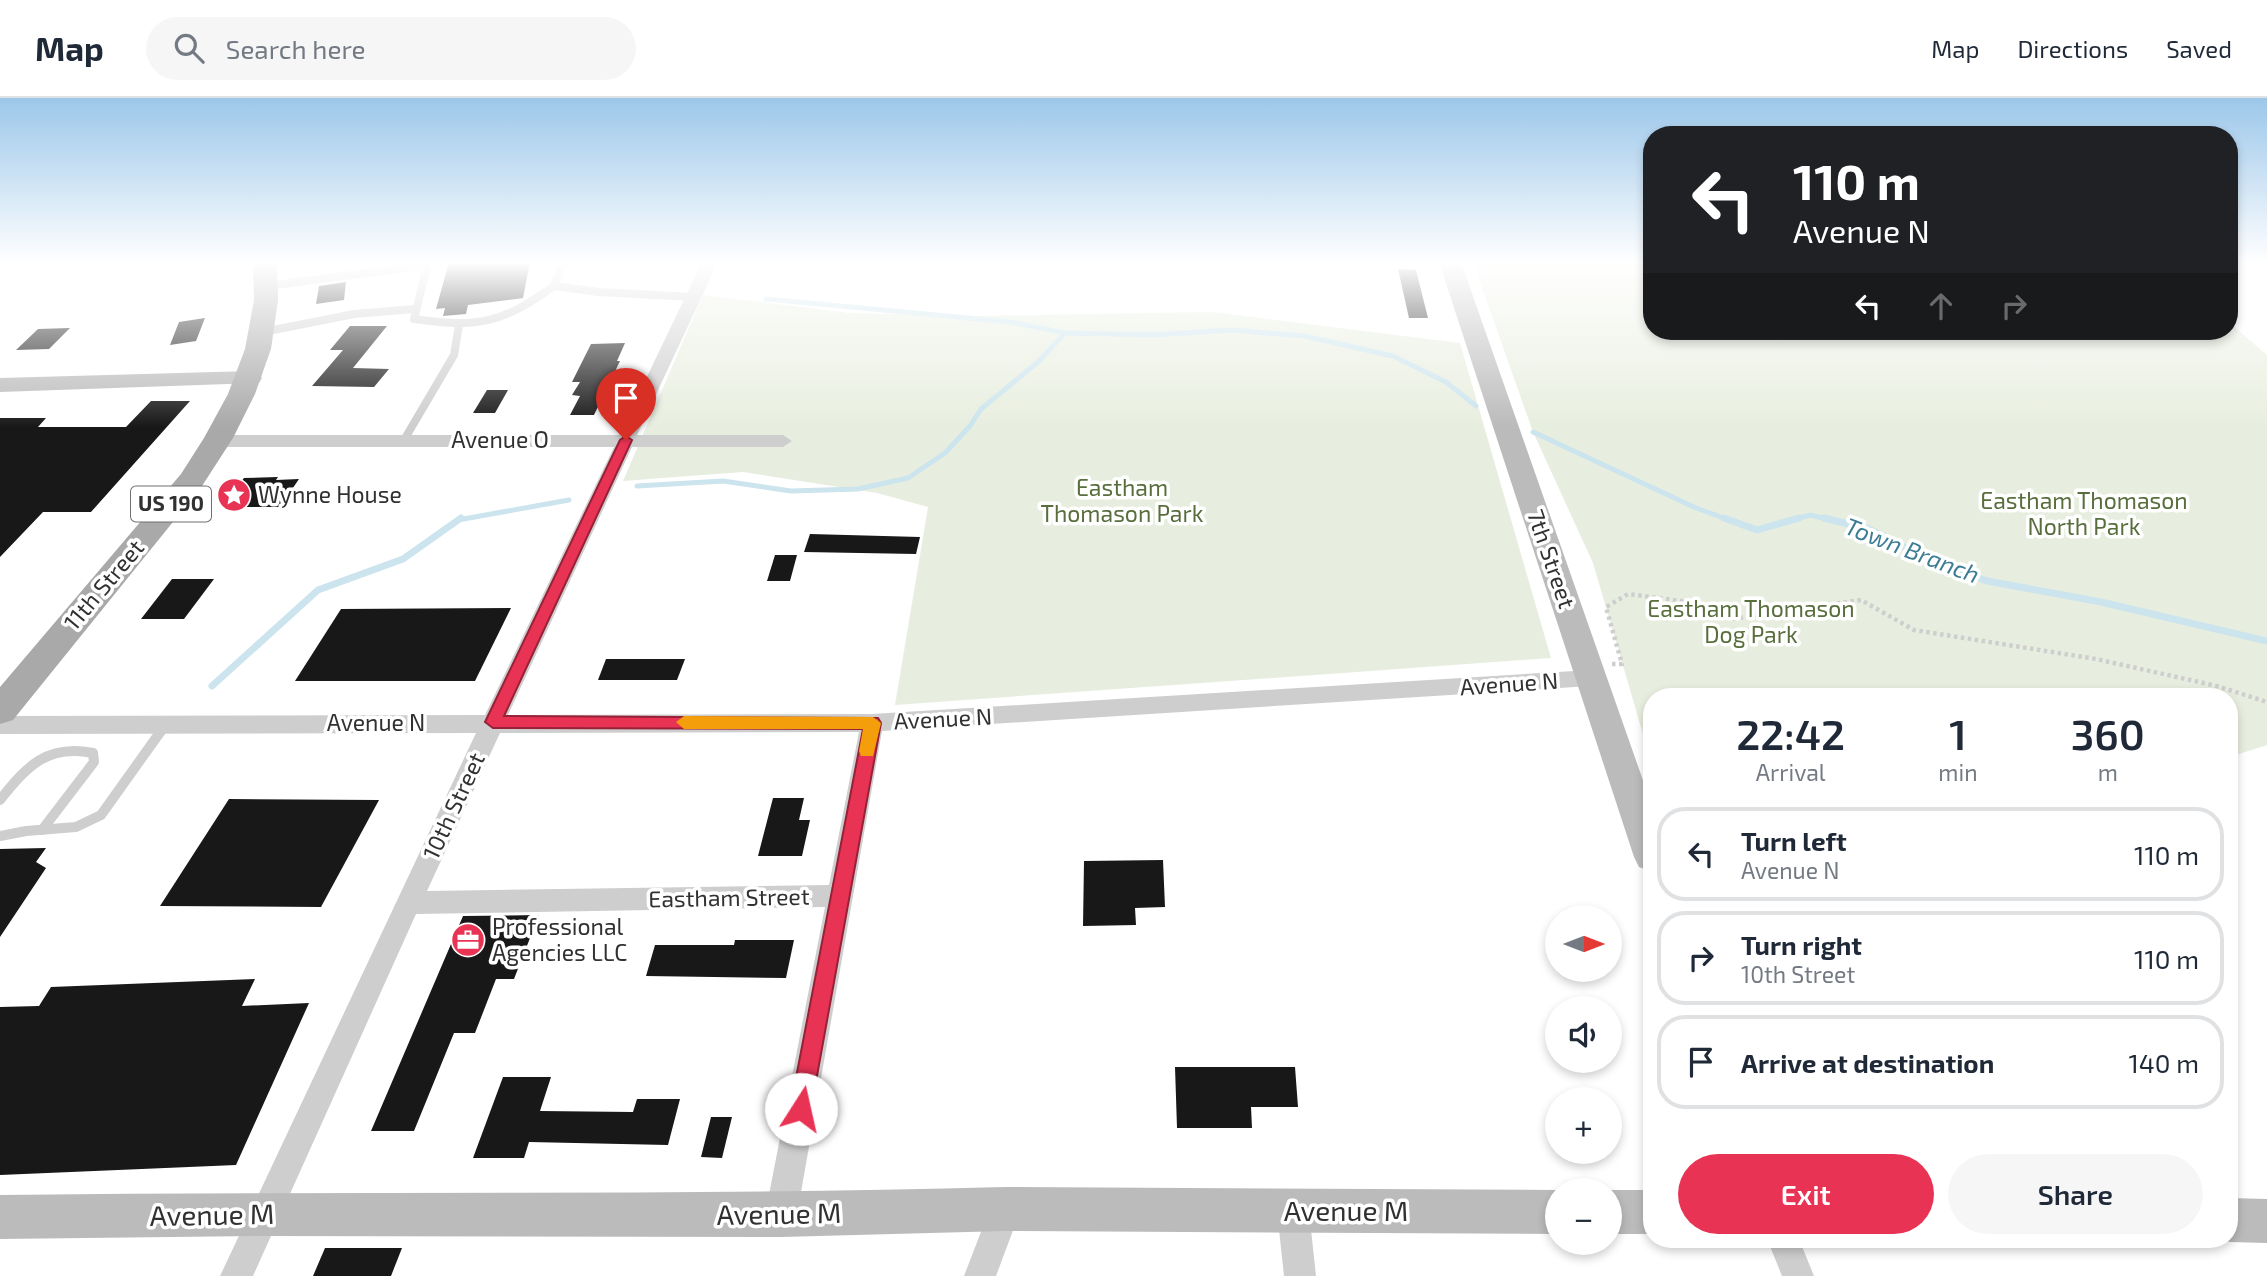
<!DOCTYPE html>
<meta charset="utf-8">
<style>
:root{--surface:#fff;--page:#f6f6f7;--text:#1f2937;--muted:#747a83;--line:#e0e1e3;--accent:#e83354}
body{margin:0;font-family:"Exo 2",sans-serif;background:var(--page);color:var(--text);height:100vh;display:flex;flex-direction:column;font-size:26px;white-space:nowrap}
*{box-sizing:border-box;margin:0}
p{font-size:23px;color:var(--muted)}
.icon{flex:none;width:38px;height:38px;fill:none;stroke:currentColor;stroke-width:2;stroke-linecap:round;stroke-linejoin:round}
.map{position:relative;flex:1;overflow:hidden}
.sheet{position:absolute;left:1643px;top:590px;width:595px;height:560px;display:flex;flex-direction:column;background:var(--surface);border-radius:28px;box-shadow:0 4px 10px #0003}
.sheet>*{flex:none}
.top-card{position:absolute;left:1643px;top:28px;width:595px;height:214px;border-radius:28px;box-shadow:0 4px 10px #0003;background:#202124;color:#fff;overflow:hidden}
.needle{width:46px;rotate:90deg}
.controls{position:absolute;left:1545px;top:807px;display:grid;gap:14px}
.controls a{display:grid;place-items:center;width:77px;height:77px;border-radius:50%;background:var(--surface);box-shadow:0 4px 10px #0003;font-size:35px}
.pin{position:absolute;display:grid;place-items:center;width:60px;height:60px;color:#fff;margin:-72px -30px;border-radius:50% 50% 50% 0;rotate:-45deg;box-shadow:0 0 7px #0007}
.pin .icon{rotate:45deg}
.me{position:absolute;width:77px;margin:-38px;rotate:10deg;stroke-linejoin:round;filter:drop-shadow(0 0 5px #0008)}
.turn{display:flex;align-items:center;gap:24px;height:147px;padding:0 35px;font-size:32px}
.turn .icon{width:91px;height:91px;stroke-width:2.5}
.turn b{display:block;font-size:49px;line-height:60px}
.lanes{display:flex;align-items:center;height:66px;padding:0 35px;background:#0003;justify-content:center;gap:35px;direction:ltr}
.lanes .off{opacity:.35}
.eta{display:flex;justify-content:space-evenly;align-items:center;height:119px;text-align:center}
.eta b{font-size:42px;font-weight:600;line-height:49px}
.button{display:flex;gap:14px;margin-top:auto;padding:14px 35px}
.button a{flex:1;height:80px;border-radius:42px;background:var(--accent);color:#fff;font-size:28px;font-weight:600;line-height:80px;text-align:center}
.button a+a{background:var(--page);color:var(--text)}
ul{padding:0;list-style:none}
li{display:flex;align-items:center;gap:21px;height:94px;margin:0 14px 10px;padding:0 21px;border:4px solid var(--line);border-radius:28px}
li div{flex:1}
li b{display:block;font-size:26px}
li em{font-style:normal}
header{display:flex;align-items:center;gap:42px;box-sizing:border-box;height:98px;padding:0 35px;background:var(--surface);border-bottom:2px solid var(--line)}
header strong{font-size:33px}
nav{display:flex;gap:38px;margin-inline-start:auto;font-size:24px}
.search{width:490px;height:63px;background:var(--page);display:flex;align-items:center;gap:18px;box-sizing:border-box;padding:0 24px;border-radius:38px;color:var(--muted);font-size:26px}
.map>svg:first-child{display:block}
.green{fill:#e8eedf}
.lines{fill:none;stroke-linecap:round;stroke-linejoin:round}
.stream-far1{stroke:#cbe4ed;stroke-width:5}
.stream{stroke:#cbe4ed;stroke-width:7}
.building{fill:#181818}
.path{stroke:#cecece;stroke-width:4.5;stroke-dasharray:3.5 3.5;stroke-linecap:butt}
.lane-far1{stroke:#cecece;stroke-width:8}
.lane{stroke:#cecece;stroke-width:10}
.street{fill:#cecece;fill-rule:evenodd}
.secondary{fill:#bbb;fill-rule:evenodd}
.primary{fill:#a9a9a9;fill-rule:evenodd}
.route{fill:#e83354;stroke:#972137;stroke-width:2}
.slow{fill:#f59e0b}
.labels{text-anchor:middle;stroke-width:7;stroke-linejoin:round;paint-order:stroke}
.shield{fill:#fff;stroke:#6f6f6f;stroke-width:2}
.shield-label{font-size:21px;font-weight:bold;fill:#313131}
.street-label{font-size:23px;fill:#313131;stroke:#fff}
.park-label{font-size:23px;fill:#596e3d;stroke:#fff}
.poi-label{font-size:23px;fill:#313131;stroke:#fff;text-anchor:start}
.water-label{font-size:24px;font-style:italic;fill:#3d7c95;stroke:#fff}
.near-street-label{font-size:28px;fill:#313131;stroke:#fff}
</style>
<header>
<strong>Map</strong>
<div class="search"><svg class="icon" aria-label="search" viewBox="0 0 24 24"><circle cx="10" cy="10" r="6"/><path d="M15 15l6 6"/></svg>Search here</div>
<nav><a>Map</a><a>Directions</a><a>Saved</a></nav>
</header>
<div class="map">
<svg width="2267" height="1178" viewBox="0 0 2267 1178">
<rect width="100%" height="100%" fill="#fff"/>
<g class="green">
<polygon points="1473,164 1652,164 1652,233 2230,233 2230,225 2267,257 2267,647 2230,659 2230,598 1652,598 1652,667 1593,465 1533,334"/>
<polygon points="703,197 849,215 979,218 1213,214 1460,245 1551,560 895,607 928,409 877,395 743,374 623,383"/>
</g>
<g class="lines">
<g class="stream-far1">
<polyline points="766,201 1011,224 1065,235 1154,237 1231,232 1304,238 1393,258 1446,284 1476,308"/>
<polyline points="1533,334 1696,410 1729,422"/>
<polyline points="637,388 723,383 791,393 858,391 908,380 945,355 970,328 981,311 1038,264 1065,235"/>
<polyline points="458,422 569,402"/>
<polyline points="1792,422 1810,417 1831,422"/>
</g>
<g class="stream">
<polyline points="1724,420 1757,432 1799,420"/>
<polyline points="1824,420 1869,431 1938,466 1987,483 2101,504 2267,543"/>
<polyline points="212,588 318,492 403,461 461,420"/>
</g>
</g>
<g class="building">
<polygon points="449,164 530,164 523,200 468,207 466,216 443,218 445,210 436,211"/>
<polygon points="1398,171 1416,172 1428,220 1409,220"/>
<polygon points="346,184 344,202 316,206 319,188"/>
<polygon points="205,220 196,243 170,247 179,224"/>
<polygon points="350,228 387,228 353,270 389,271 374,289 312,288 343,252 330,252"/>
<polygon points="70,230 49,251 16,252 38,231"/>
<polygon points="625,245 617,263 620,263 594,317 570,317 580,298 572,297 580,284 572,284 591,246"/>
<polygon points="487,292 508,292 495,315 473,315"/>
<polygon points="151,303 190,303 91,414 43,414 0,459 0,320 46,320 38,329 126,329"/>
<polygon points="278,379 276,382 299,381 280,409 221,409 244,380"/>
<polygon points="810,436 920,439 916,456 804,454"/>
<polygon points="775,457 797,457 790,483 767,483"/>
<polygon points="172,481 214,481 184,521 141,521"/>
<polygon points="511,510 475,583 295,583 341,511"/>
<polygon points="606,561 685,561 677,582 598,582"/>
<polygon points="773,700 804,700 799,722 810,722 802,758 758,758"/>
<polygon points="229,701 379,702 321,809 160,808"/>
<polygon points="46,750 36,764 46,770 0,839 0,751"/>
<polygon points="1163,762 1165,809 1135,810 1136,827 1083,828 1084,763"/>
<polygon points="539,817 514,881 496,881 475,935 454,935 414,1033 371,1033 463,818"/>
<polygon points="735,842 794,842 786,880 646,878 655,847 734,847"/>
<polygon points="255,881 242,908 309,905 236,1067 0,1077 0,909 39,908 51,889"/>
<polygon points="1175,969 1295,969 1298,1009 1251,1009 1252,1030 1177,1030"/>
<polygon points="503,979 551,979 540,1013 633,1014 637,1001 680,1001 668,1047 529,1044 524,1060 473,1060"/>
<polygon points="711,1019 732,1019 722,1060 701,1059"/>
<polygon points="325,1150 402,1150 391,1178 313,1178"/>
</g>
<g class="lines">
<polyline class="path" points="1612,566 1622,566 1606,509 1628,496 1681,503 1732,521 1861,502 1914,532 2096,561 2217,588 2267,604"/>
<g class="lane-far1">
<path d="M428 164 414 221C477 230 501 226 554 188"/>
<polyline points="563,164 554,188 599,194 693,199"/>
<polyline points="267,188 427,167"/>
<polyline points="263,234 354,216 414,211"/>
<polyline points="404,342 454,257 459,227"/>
</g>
<g class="lane">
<path d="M0 702C27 668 47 646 93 655L94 664 42 732"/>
<polyline points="0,738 26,733 76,729 101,717 166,626"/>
</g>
<g class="street">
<path d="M702 164H718L637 337H783L792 343 783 349H632L508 617 872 616 1591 572 1599 574 1602 580 1599 586 1591 588 882 633 797 1117 792 1128 781 1133 770 1128 765 1117 825 809 416 816 253 1178H220L476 635 0 636V618L485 617 614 349H217L208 343 217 337H619ZM859 634 829 787 427 793 500 635Z"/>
<polygon points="1005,1095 1016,1100 1021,1111 996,1178 964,1178 994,1100"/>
<polygon points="1293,1097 1304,1102 1309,1113 1316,1178 1284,1178 1277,1113 1282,1102"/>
<polygon points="1767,1141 1799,1141 1814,1178 1782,1178"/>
</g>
<g class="secondary">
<polygon points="1439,164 1461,164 1652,708 1652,774 1639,769 1634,759"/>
<polygon points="250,273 259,275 262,280 259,285 0,294 0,280"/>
<path d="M1005 1089 1558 1092V1136L1005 1133 781 1139 265 1138 0 1141V1097C335 1093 670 1098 1005 1089Z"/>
<rect x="1610" y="1092" width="42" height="44"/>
<polygon points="2230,1100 2267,1101 2267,1145 2230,1144 2223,1141 2230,1141"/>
</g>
<polygon class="primary" points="253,164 277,164 278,202 271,251 255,296 233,340 202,388 13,622 0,626 0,589 181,376 204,340 228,296 245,251 254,202"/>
</g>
<linearGradient id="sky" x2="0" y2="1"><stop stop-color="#9cc7ea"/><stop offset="0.5" stop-color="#fff"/><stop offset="1" stop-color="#fff" stop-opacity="0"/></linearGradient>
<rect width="2267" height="329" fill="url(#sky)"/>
<polygon class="route" points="626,338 632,342 504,618 878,620 881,625 811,1011 808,1018 801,1021 793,1018 790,1011 863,631 493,630 485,624 620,342"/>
<polygon class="slow" points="684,618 873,619 881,625 873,658 861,658 859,653 863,631 684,631 676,624"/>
<defs>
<g id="sight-disc" transform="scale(1.75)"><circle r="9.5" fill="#e83354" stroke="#fff"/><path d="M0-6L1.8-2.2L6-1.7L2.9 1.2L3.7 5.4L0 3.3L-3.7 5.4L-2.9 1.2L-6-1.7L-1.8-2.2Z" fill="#fff"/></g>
<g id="office-disc" transform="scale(1.75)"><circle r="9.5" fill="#e83354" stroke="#fff"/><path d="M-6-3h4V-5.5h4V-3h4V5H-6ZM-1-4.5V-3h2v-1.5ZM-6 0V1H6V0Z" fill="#fff"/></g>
</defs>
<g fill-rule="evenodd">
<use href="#sight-disc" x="234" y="397"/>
<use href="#office-disc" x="468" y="842"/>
</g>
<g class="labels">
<rect class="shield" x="131" y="388.5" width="80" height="35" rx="5"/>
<g class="shield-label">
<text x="171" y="413">US 190</text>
</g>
<g class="street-label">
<text x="500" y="350">Avenue O</text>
<text transform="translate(1551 461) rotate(71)" y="8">7th Street</text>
<text transform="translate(104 487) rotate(-50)" y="8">11th Street</text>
<text transform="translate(1509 586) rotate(-4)" y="8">Avenue N</text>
<text transform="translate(943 621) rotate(-3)" y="8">Avenue N</text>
<text x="376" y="633">Avenue N</text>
<text transform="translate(454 708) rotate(-65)" y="8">10th Street</text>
<text transform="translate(729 800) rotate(-1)" y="8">Eastham Street</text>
</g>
<g class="park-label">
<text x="1122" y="398">Eastham<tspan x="1122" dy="26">Thomason Park</tspan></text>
<text x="2084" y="411">Eastham Thomason<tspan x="2084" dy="26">North Park</tspan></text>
<text x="1751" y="519">Eastham Thomason<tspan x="1751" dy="26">Dog Park</tspan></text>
</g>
<g class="poi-label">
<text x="258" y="405">Wynne House</text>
<text x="492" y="837">Professional<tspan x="492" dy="26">Agencies LLC</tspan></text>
</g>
<g class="water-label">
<text transform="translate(1912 453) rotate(21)" y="8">Town Branch</text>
</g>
<g class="near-street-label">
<text x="1346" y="1123">Avenue M</text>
<text transform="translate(779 1116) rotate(-1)" y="10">Avenue M</text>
<text transform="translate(212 1117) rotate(-1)" y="10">Avenue M</text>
</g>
</g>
</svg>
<div class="controls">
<a><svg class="needle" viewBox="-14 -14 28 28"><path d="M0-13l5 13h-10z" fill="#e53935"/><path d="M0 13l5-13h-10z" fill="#747a83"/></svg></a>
<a><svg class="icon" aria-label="sound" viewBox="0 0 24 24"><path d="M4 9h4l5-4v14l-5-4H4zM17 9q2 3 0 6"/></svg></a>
<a>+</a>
<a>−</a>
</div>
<div class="pin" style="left:626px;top:342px;background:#d93025"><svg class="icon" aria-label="arrive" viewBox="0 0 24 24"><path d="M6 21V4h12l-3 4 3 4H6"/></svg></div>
<svg class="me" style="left:801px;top:1011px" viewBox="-20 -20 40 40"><circle r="19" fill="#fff"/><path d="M0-13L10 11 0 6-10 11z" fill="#e83354"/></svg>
<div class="top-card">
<div class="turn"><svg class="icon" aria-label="left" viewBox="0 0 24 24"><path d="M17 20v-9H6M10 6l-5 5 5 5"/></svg><div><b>110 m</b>Avenue N</div></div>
<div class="lanes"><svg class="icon" aria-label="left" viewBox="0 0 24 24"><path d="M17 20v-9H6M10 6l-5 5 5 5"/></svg><svg class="icon off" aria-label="ahead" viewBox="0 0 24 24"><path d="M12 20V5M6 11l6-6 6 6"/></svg><svg class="icon off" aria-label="right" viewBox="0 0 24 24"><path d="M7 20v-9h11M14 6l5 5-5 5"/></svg></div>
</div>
<section class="sheet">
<div class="eta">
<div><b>22:42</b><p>Arrival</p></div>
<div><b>1</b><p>min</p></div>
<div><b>360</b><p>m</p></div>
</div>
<ul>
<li><svg class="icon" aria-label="left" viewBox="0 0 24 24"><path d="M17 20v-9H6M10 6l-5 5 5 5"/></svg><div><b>Turn left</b><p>Avenue N</p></div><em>110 m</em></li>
<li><svg class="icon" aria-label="right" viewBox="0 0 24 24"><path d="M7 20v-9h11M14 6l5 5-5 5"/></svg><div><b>Turn right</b><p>10th Street</p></div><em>110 m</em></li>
<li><svg class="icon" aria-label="arrive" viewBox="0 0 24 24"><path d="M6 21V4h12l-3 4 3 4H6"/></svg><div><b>Arrive at destination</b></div><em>140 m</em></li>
</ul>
<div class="button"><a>Exit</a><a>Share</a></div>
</section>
</div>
